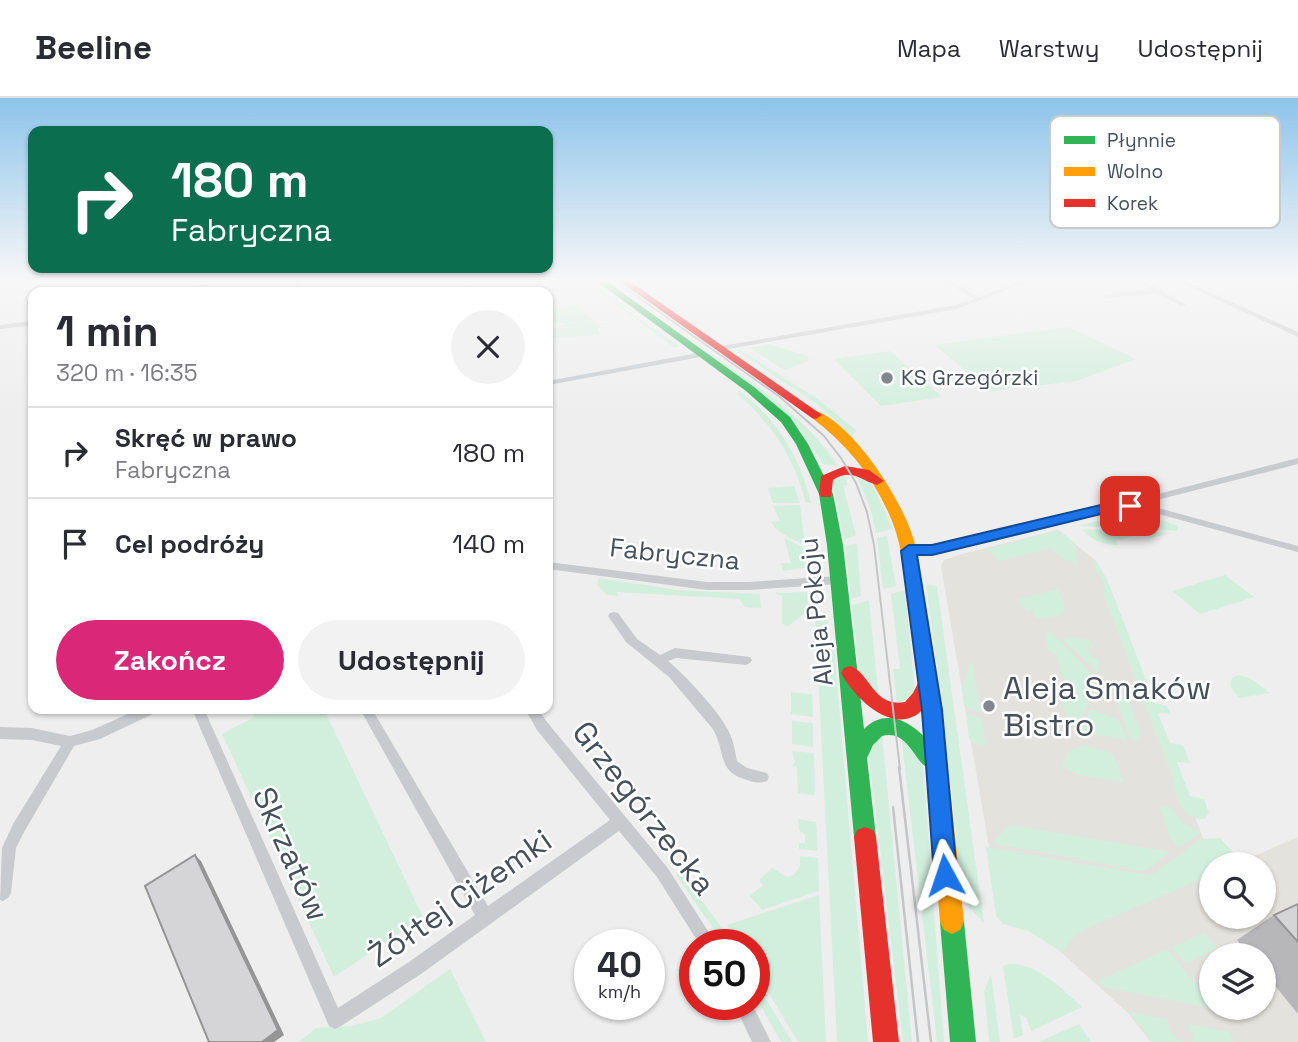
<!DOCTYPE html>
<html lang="pl">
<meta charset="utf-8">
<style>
:root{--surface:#fff;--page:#f2f2f3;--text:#2b2b33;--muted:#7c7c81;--line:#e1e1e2;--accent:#db2777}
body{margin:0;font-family:"Space Grotesk",sans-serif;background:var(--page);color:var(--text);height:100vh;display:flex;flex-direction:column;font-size:26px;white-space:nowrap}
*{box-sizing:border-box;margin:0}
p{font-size:23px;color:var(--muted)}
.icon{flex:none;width:38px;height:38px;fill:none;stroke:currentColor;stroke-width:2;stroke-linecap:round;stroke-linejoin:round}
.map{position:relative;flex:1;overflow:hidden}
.panel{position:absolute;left:28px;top:189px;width:525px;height:427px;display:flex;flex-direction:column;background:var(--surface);border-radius:14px;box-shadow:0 2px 5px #0004}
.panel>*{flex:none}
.guide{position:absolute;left:28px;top:28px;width:525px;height:147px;border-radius:14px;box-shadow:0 2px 5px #0004;background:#0b6e4f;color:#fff;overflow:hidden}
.tools{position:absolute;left:1199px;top:754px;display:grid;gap:14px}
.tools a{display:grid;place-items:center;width:77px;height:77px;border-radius:50%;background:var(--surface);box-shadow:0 2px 5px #0004;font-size:35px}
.speed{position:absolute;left:574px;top:831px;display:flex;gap:14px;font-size:35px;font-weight:700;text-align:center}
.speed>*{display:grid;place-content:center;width:91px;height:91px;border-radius:50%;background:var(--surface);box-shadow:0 2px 5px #0004;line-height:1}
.speed small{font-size:18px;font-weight:400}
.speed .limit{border:10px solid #d22;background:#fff;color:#111}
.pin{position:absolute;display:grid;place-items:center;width:60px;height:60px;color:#fff;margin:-30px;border-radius:14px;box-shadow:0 4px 10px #0006}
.me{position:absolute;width:77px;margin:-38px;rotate:355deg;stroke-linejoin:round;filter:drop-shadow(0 0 5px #0008)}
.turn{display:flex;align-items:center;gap:24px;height:147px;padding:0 28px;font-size:32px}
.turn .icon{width:91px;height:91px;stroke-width:2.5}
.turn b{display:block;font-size:49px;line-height:60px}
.round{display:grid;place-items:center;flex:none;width:74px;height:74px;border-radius:37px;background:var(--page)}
.headline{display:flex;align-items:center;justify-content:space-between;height:119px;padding:0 28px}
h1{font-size:42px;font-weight:700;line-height:52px}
.cta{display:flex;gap:14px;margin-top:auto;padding:14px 28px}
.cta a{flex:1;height:80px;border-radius:42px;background:var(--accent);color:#fff;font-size:28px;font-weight:700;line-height:80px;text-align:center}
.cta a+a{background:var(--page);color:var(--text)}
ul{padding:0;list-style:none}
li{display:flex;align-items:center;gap:21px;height:91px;padding:0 28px;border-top:2px solid var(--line)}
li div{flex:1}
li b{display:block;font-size:26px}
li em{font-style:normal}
header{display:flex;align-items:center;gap:42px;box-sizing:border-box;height:98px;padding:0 35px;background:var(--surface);border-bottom:2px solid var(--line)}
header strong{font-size:33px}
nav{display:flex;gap:38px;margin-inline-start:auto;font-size:24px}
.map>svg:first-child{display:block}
.commercial{fill:#e4e2dc;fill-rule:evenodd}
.green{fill:#d2efde}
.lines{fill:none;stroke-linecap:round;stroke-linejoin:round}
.street{fill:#c8cacd;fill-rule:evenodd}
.fast{fill:#30b455;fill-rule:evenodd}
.slow{fill:#ff9f0a;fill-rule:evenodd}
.jam{fill:#e5322d;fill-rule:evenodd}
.tram-far1{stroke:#c3c5c7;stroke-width:2}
.tram{stroke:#c3c5c7;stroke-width:2.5}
.wall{fill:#b7b7b9}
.shaded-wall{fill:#959596}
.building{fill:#d5d5d7;stroke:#959596;stroke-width:2}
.route{fill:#1a73e8;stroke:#114b97;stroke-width:2}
.poi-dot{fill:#80878e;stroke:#fff;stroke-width:2.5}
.labels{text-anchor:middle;stroke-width:5;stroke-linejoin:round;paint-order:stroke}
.far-poi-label{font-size:21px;fill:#45505b;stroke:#fff;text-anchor:start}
.street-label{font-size:26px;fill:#45505b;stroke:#fff}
.near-poi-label{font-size:32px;fill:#45505b;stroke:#fff;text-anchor:start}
.near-street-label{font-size:32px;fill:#45505b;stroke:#fff}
.key{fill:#fff;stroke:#c7cace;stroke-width:2}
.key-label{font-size:19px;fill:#45505b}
</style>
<header>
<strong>Beeline</strong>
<nav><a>Mapa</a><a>Warstwy</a><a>Udostępnij</a></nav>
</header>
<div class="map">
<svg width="1298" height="944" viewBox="0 0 1298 944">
<rect width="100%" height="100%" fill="#efeeee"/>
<path class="commercial" d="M1058 432 1096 463 1203 740 1202 780 1211 777V819H1264V766H1235L1298 739V944H1151L1128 915 1042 837 1001 820 941 468 944 462 962 456ZM1211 858H1264V910H1211Z"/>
<g class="green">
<polygon points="583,182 589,182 627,210 625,211 680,248 675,250"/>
<polygon points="575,207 602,229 598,230 600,237 552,240 550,230 593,230 559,229 566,226 553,224 550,213"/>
<polygon points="1068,229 1136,261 1077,283 990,293 934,247"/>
<polygon points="770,246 808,258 809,263 784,272 750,250"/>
<path d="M699 247C749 283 803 315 838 368L823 366 799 331 780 310Z"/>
<polygon points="738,250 819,302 857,333 849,339 819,313 736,253 847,332 818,307 736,252"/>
<polygon points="890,253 942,299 881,308 834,261"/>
<path d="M739 292C778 323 799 356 811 405H806C794 360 772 325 737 296Z"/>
<polygon points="856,377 872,386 893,431 876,435 870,409"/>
<polygon points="844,378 848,387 843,388 856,437 844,442 833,387 836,381"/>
<polygon points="794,388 800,405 773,405 768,390"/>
<path d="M800 407 805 447C792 441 778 436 771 424L780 423 773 408Z"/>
<polygon points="1117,418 1161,422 1178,428 1178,433 1078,428"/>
<path d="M1082 431 1171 435 1151 440 1144 435 1115 443 1119 447C1106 448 1089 442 1082 431Z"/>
<polygon points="1058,432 1075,445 1077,468 1070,462 1066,463 1051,450 999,463 987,451"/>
<polygon points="887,438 896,488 883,491 877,440"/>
<polygon points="784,440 805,450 805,470 783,473 781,465 791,465"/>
<polygon points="857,445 861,498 851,501 845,448"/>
<path d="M1096 463 1107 481 1155 605 1167 608 1170 616 1158 615 1170 645 1183 647 1190 665 1177 664 1190 698 1204 701 1209 715 1205 721C1179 722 1176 698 1172 678L1104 498V484L1094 469Z"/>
<polygon points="1225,477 1254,499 1200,516 1172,493"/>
<polygon points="599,480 678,492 760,496 761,510 745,509 739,501 617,494 619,498 607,497 597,487"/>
<polygon points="926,487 937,488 984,825 969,809 962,794 943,609"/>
<path d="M1058 491 1066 512C1058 519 1042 524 1032 517L1035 515 1032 512 1028 514 1017 502Z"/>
<polygon points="905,492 915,594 913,599 897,606 893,571 900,571 891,496"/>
<polygon points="807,494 808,513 787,529 782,525 782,498 774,495"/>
<polygon points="869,502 879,603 860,581 852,507"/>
<polygon points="830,513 827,515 830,548 834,549 868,944 837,944 815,517"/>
<polygon points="1045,533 1054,537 1097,582 1088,583 1094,591 1077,629 1073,629 1067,621 1060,592 1065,588 1056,557 1048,552"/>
<polygon points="1066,539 1091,542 1094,550 1087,549 1091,560 1098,561 1100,576 1064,543"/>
<polygon points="972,562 981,615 964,608 962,590"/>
<path d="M1238 577 1250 580 1270 595 1240 600C1233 593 1228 590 1232 580Z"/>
<polygon points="1113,593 1127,597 1140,634 1140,639 1133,643 1129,638"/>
<polygon points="791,594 812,596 813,619 791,616"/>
<polygon points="251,611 324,611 423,819 334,879 222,636 254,619"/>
<polygon points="1090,611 1119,622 1127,642 1081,634"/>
<polygon points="969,616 982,621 986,648 976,646 969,641 966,618"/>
<polygon points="792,623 813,625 813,649 792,646"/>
<polygon points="882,636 912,944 903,944 868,651"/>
<polygon points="901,637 922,656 944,944 937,944"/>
<polygon points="1084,647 1112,655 1124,684 1078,677 1062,668 1069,653"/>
<polygon points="792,653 814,655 815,697 798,695 797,669 791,668 795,664"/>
<polygon points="1159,708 1168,708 1183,725 1201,734 1182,747 1176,748 1170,740"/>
<polygon points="798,721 816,724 818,753 799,751 799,745 805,745 805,737 799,732"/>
<polygon points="1011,727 1170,754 1148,771 1142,773 996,746 994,743"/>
<polygon points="1220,740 1242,764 1235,766 1211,766 1211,777 1085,831 1074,839 1062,854 1028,833 1003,826 996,818 986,749 1148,777 1154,776 1201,741"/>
<polygon points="800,758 818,760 819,793 762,812 750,798 763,787 759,782 772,770 787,779 794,777 800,768"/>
<polygon points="681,773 734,847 725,847 676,777"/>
<polygon points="819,797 826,944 798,944 754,871 754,847 740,847 727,827"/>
<polygon points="1204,835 1217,850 1186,866 1172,849"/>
<polygon points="1167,851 1211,905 1211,910 1216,911 1104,889 1098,883"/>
<path d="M1009 866C1038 865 1062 891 1082 909L1031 933 1026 919 1020 917 1023 937 1014 941 1003 868Z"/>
<polygon points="450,871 486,944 299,944 316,930 352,928 381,920"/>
<polygon points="991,876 1000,944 989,944 984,893"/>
<polygon points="754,881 789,939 792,944 781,944 754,896"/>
<polygon points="1128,913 1168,922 1169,931 1181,944 1152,944"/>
<polygon points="1079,926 1091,944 1039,944"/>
<polygon points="1187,926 1229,934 1233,944 1192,944 1194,938"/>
</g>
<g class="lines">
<g class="street">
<polygon points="220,182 232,182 180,194 170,194"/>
<polygon points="292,182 298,182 304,194 298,194"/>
<polygon points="941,182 949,182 979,199 1023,182 1032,182 957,211 722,252 718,250 722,248 956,207 974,201"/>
<polygon points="1135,182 1143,182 1186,207 1181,208 1157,195 1106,200 1103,198 1106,196 1151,192"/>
<polygon points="1175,182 1183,182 1298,234 1298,239"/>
<polygon points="471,186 480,194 474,194 468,188"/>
<polygon points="33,223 33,227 0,231 0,227"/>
<polygon points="703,254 707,256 706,258 548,287 548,283"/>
<path d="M1298 360V366L1153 403 1155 405 1153 407C1147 409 1139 404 1132 403 1137 410 1144 410 1151 408L1298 448V454L1151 414 1142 416 1130 411 1105 413 932 455 909 456 904 453 909 450 932 449 1105 407 1125 406 1122 402 1128 398 1146 399Z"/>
<polygon points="548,464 707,484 749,484 838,478 843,482 838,486 749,492 707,492 548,471"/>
<path d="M614 514 618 515 637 541 660 557 675 550 750 559 752 562 750 565 746 567 676 560 668 563C686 578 721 615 730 636 734 645 735 654 737 663L747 670 767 675 769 679 767 683C759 686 752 684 744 681 716 672 726 651 712 630L669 579 626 544 608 518 610 515Z"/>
<polygon points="139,611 157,611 155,615 100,641 74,648 23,736 16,750 11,795 8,800 3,803 0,802 2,750 13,726 61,648 32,642 0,641 0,629 32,630 70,638 92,632"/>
<polygon points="192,611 204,611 338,910 409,864 475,817 360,611 372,611 488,808 610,722 537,632 525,611 538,611 547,624 667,769 717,847 700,847 657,779 619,733 421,876 341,928 335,931 329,928"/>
<polygon points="734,906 752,906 771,944 752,944"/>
</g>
<g class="fast">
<path d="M595 182H605L754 289 790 319 808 346 833 396 843 447 864 631C893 602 929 637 942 664L939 670C915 679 914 630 882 638L873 647 867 660 876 739 873 746 865 749 857 746 854 739 827 447 819 396 796 346 781 324 746 293Z"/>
<polygon points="952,812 960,816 964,824 976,944 950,944 940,824 944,816"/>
</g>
<path class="slow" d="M816 313C854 326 904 405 914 443 921 471 924 503 928 532 944 629 954 726 964 824L960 832 952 836 944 832 940 824C932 725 924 626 911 528 906 493 905 456 892 423 875 381 848 347 812 320V314Z"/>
<g class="jam">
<polygon points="618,182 628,182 822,317 816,321 812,320"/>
<path d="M845 368 869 372 884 383 877 387C860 382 851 370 833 382L831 399H821L819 396 821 378Z"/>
<path d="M850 568C870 574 873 610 905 604L913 595 921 579 927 577 933 579 936 584C934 591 932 599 928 605 901 645 856 603 841 575L844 570Z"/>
<polygon points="865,729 873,732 876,739 899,944 873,944 854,739 857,732"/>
</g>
<polyline class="tram-far1" points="614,182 780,299 824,338 841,360 856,385 867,414 874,447 900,671"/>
<g class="tram">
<polyline points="899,669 931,944"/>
<polyline points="893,709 918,944"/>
</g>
</g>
<polygon class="wall" points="1298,806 1298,916 1264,874 1264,858 1250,858 1237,842 1274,817"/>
<polygon class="shaded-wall" points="195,757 201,763 284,937 274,944 262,944"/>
<g class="building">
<polygon points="195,757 278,932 262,944 209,944 145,788"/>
<polygon points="1298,806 1298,844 1274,817"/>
</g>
<linearGradient id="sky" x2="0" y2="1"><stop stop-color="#8dc4ea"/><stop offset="0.58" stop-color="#f8f7f7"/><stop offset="1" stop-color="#f8f7f7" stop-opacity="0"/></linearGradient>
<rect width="1298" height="314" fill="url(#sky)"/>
<polygon class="route" points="1130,403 1136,405 1138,408 1136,411 1105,415 932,457 917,457 942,612 957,777 954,785 945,788 937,785 934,777 922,612 901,453 909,447 932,447 1105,406"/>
<g class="poi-dot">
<circle cx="887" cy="280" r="7"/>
<circle cx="989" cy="608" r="7"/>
</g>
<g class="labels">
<g class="far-poi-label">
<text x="901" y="287">KS Grzegórzki</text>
</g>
<g class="street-label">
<text transform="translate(675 456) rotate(6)" y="9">Fabryczna</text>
<text transform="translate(816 514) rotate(-96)" y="9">Aleja Pokoju</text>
</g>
<g class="near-poi-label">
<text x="1003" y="601">Aleja Smaków<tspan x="1003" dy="37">Bistro</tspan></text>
</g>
<g class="near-street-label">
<text transform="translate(644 710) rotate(52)" y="11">Grzegórzecka</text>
<text transform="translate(291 756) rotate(66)" y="11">Skrzatów</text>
<text transform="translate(460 800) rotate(-35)" y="11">Żółtej Ciżemki</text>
</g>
</g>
<rect x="1050" y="18" width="230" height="112" rx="10" class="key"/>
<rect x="1064" y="38" width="31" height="8" fill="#30b455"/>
<rect x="1064" y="69" width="31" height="9" fill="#ff9f0a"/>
<rect x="1064" y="101" width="31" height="8" fill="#e5322d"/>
<g class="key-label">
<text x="1107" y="49">Płynnie</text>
<text x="1107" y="80">Wolno</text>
<text x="1107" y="112">Korek</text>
</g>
</svg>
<div class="tools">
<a><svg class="icon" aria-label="search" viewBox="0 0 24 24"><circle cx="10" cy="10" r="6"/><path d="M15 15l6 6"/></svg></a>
<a><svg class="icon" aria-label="layers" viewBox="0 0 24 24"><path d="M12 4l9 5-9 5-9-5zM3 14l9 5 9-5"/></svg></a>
</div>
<div class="speed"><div>40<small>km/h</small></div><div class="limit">50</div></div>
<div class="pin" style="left:1130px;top:408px;background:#d93025"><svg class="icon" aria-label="arrive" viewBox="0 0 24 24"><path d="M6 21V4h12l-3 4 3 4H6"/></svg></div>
<svg class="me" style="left:945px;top:777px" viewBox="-20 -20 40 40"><path d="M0-17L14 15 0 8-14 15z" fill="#1a73e8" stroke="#fff" stroke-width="4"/></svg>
<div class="guide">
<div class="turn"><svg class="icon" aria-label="right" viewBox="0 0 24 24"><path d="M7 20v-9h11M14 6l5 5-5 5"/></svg><div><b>180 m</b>Fabryczna</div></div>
</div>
<section class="panel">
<div class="headline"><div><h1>1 min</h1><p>320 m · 16:35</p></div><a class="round"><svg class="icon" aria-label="close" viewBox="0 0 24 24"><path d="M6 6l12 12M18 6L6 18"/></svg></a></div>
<ul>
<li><svg class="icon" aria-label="right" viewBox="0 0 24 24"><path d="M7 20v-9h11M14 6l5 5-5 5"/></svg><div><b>Skręć w prawo</b><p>Fabryczna</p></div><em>180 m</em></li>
<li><svg class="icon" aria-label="arrive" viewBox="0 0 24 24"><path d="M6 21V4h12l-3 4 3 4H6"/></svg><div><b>Cel podróży</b></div><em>140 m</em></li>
</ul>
<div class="cta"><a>Zakończ</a><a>Udostępnij</a></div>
</section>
</div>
